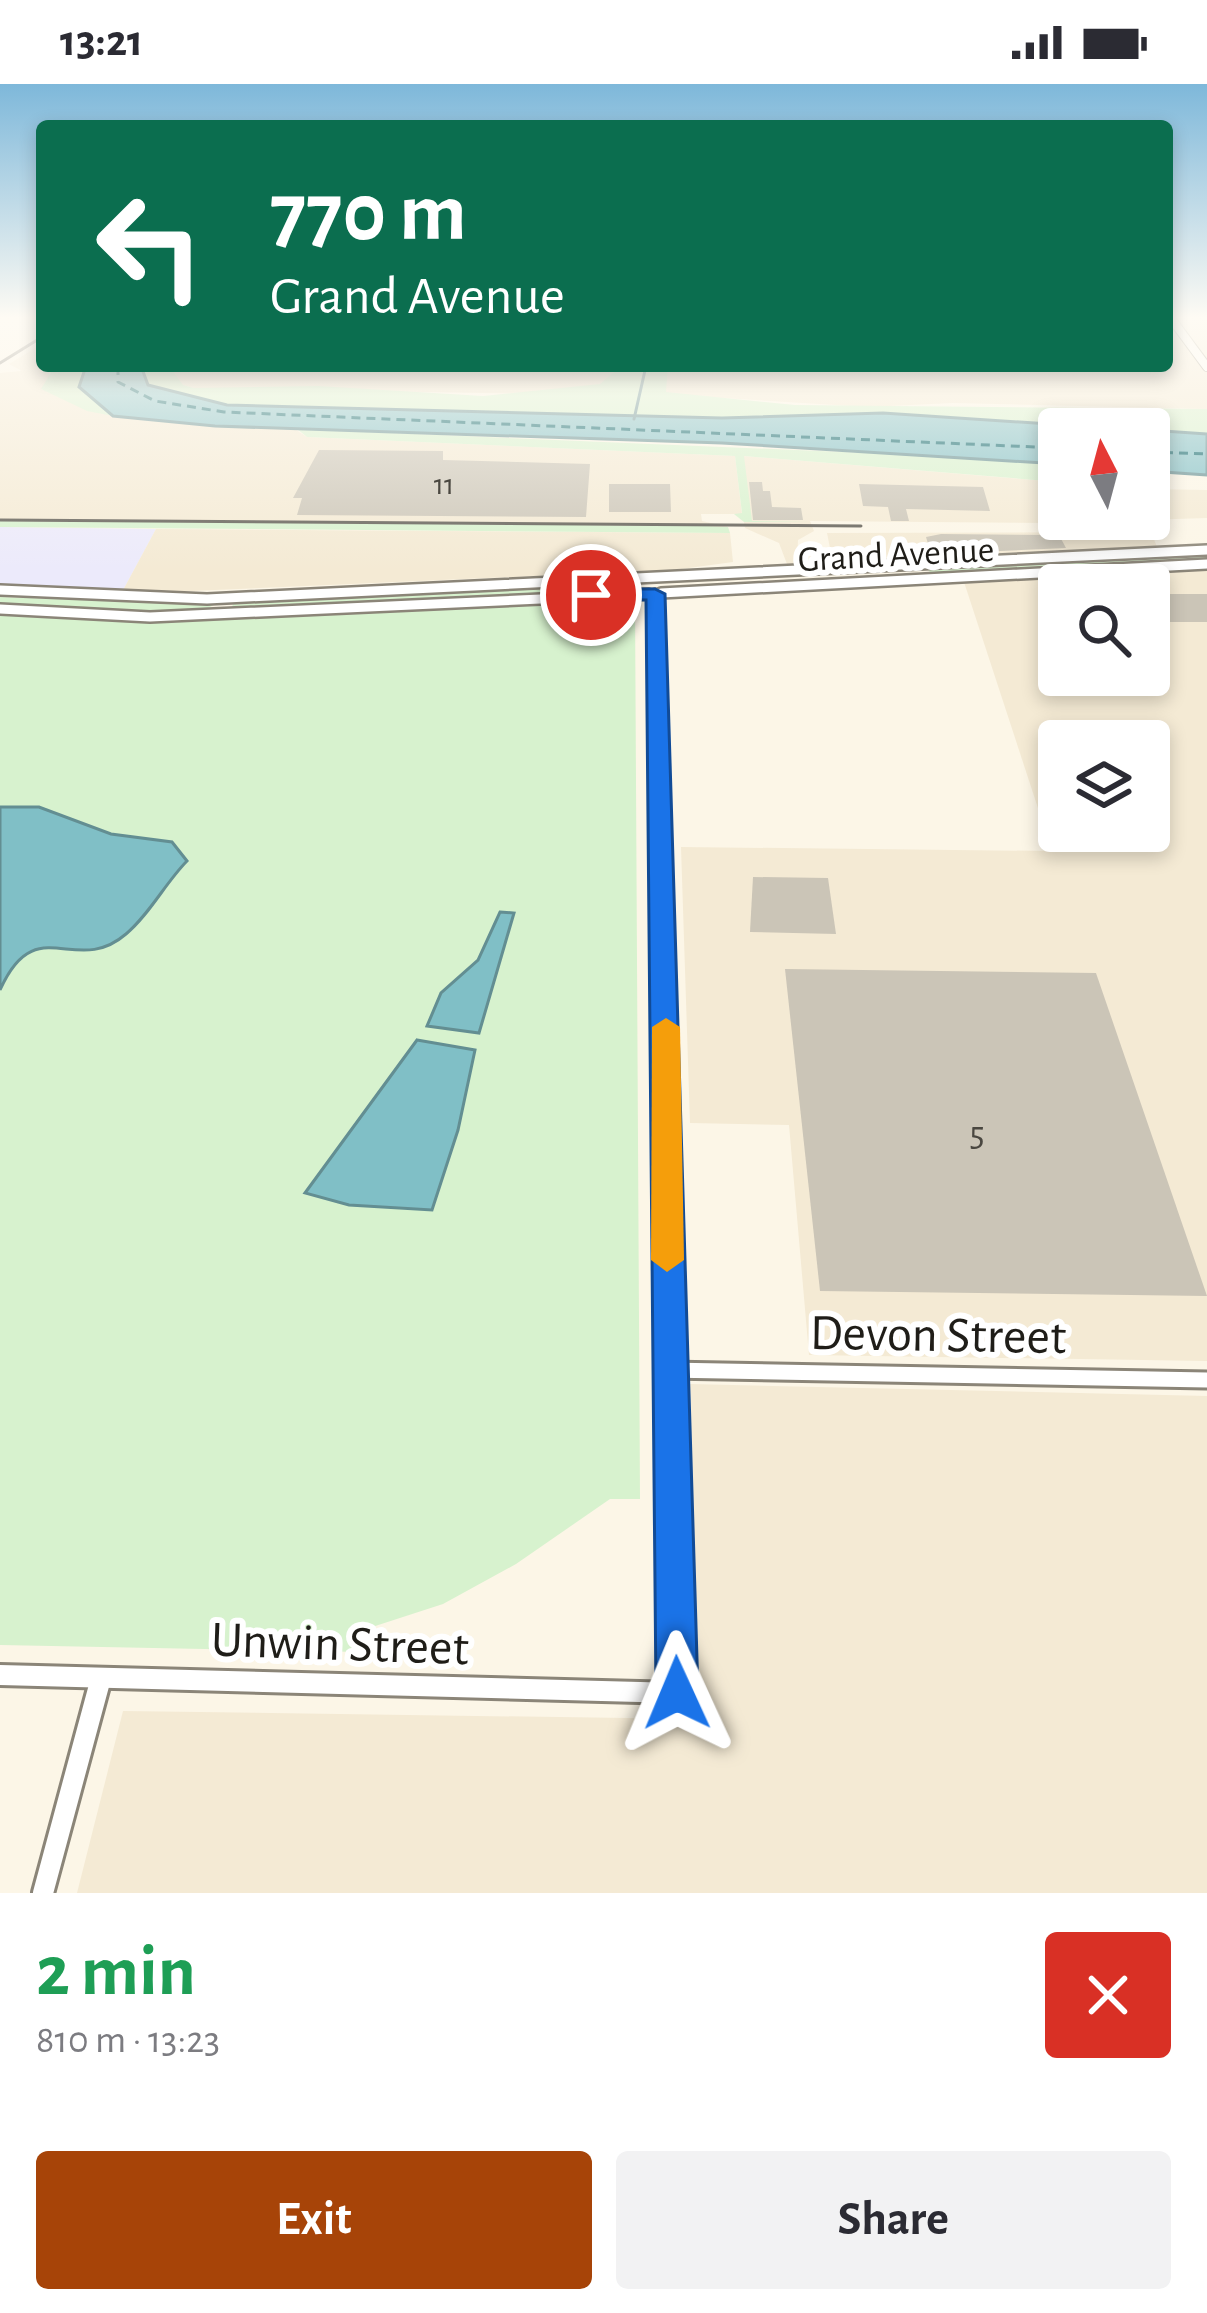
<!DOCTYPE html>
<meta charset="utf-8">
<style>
:root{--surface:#fff;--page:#f2f2f3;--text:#2b2b33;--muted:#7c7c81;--accent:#a74408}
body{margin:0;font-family:"Alegreya Sans",sans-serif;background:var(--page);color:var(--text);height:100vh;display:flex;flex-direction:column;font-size:45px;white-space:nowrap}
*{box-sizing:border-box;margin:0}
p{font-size:39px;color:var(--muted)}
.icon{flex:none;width:66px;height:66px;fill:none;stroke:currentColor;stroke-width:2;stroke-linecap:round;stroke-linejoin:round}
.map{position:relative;height:1809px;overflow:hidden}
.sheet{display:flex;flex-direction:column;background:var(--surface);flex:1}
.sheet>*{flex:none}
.guide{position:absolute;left:36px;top:36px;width:1137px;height:252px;border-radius:12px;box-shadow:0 6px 18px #0003;background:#0b6e4f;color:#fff;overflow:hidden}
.needle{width:78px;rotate:354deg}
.controls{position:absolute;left:1038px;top:324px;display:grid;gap:24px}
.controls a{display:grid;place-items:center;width:132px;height:132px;border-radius:12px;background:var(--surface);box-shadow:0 6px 18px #0003;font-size:60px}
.pin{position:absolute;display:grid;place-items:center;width:102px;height:102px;color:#fff;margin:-51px;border:6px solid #fff;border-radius:50%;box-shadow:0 3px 12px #0007}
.me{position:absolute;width:132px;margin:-66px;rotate:359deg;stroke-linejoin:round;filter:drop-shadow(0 0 9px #0008)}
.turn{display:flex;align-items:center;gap:42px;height:252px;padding:0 36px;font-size:54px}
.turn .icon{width:156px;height:156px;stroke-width:2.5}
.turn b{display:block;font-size:84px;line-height:102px}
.round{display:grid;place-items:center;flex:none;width:126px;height:126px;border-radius:12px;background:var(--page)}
.summary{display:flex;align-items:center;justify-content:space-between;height:204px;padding:0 36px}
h1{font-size:72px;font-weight:600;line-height:90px;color:#1e9e55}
.primary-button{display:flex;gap:24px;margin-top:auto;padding:24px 36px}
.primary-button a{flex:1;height:138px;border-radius:12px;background:var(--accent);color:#fff;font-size:48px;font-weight:600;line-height:138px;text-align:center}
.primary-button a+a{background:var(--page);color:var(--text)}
.status{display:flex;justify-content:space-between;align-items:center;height:84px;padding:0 60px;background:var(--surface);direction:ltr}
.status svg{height:33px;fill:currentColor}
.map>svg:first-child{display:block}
.commercial{fill:#eceafb}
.built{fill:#f4ead4;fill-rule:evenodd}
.green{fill:#d7f2ce}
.water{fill:#80bfc6;stroke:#638e92;stroke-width:3}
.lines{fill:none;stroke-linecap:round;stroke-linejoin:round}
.stream{stroke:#638e92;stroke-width:3}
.ferry{stroke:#046169;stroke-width:3;stroke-dasharray:9 6;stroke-linecap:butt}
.building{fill:#cbc5b7}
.street-far4-casing{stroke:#8b8578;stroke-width:10}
.street-far3-casing{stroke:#8b8578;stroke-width:14}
.street-far2-casing{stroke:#8b8578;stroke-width:18}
.street-far1-casing{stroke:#8b8578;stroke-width:21}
.street-casing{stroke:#8b8578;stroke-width:26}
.street-far4{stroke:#fff;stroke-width:8}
.street-far3{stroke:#fff;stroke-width:9}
.street-far2{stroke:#fff;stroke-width:12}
.street-far1{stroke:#fff;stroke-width:15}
.street{stroke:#fff;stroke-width:20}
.tram{stroke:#615e56;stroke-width:3}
.route{fill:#1a73e8;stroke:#114b97;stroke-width:3}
.slow{fill:#f59e0b}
.labels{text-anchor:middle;stroke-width:12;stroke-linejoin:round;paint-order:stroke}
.far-number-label{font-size:30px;fill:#4a4740}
.far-street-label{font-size:36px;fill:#1f1d18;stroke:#fff}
.number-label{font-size:36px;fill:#4a4740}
.near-street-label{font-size:51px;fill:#1f1d18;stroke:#fff}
</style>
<div class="status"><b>13:21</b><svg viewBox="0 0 49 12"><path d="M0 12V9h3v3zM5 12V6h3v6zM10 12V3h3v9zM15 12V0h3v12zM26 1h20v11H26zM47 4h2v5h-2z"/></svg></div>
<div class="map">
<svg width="1207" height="1809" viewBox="0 0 1207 1809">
<rect width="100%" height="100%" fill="#fcf6e7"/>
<polygon class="commercial" points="0,443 156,445 121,510 0,501"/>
<g class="built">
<polygon points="1167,233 1207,233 1207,325 953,319 868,323 705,313 194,304 179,300 167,282 1167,282"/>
<polygon points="42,260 42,282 56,283 42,305 113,332 293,344 307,353 735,372 742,430 701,430 702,437 728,443 0,437 0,289 22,287 9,280"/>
<polygon points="743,372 1059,398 1059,435 1149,435 1149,405 1207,406 1207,434 1048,439 810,437 814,447 798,456 797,480 787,480 779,459 745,444 744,438 751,438"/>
<polygon points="156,445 730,449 733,478 674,486 121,510"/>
<polygon points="1151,448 1157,463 833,479 827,449"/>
<path d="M1207 486V1277L809 1271 789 1041 690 1039 681 763 1052 767 964 498ZM1059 501H1149V591H1059ZM1059 657H1149V747H1059Z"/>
<polygon points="690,1300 1207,1312 1207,1809 77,1809 123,1627 697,1635"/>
</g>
<g class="green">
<polygon points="55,282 86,282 79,303 113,332 87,327 41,305"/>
<polygon points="141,282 169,282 183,301 194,304 318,302 483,312 600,300 621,282 668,282 666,308 795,321 1207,325 1207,350 883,329 722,334 227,321 148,301"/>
<polygon points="297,345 961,373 1059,380 1059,398 744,372 752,437 809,438 744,438 734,430 742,429 735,372 307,353"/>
<polygon points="0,437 707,442 728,443 730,449 0,443"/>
<polygon points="1207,468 1207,478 932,490 927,485"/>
<polygon points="640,498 635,504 606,507 231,525 235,516"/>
<path d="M0 513 215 520C191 540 39 524 0 521Z"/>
<polygon points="649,514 635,518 640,1415 610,1415 516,1480 443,1520 366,1545 361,1568 0,1561 0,527 116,535"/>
</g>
<g class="water">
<polygon points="86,282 141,282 148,301 227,321 722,334 883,329 1126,345 1059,345 1059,380 722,359 215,342 113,332 79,303"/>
<polygon points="1149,346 1207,350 1207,391 1149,387"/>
<path d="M0 723H39L111 750 172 758 187 777C166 798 149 831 126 850 75 894 36 825 0 906Z"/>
<polygon points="500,828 514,829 479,949 427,942 441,909 478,876"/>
<polygon points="417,956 475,966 458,1046 432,1126 349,1121 305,1109"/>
</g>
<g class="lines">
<polyline class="stream" points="634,335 646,282"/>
<g class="ferry">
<polyline points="118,282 118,298 155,317 224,328 1059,364"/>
<polyline points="1149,368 1207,370"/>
</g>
</g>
<g class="building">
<polygon points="319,366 443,367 443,376 590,380 586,433 297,431 302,414 293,414"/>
<polygon points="749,398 762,398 763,407 770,407 772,423 801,424 803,436 753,436"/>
<polygon points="609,400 670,400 671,428 609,428"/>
<polygon points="859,400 983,403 990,427 906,425 909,437 891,437 888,423 863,422"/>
<polygon points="941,450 1059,451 1066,464 931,470 926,453"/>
<rect x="1149" y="510" width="58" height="28"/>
<polygon points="753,793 828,794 836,850 750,848"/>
<polygon points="785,885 1096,889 1207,1212 820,1207"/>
</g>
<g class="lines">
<g class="street-far4-casing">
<polyline id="street-far4" points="1170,233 1207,283"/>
</g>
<g class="street-far3-casing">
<g id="street-far3">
<polyline points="0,506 207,515 1207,466"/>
<polyline points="661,509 1207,480"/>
<polyline points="655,510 658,651"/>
<polyline points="0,525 150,533 649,510"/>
</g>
</g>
<g class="street-far2-casing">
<polyline id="street-far2" points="658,648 664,948"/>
</g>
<g class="street-far1-casing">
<g id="street-far1">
<polyline points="664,945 671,1327"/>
<polyline points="668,1286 1207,1296"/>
</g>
</g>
<g class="street-casing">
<g id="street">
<polyline points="0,1591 677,1609 671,1324"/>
<polyline points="43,1809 101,1594"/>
</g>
</g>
<use href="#street-far4" class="street-far4"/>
<use href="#street-far3" class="street-far3"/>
<use href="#street-far2" class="street-far2"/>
<use href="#street-far1" class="street-far1"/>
<use href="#street" class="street"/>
<g class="tram">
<polyline points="0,279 42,253"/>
<polyline points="0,436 861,442"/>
</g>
</g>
<linearGradient id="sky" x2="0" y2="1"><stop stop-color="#7eb8da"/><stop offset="0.48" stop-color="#fefbf4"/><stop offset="1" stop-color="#fefbf4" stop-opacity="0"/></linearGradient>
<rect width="1207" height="487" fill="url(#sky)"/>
<polygon class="route" points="591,505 655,505 665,510 698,1609 692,1624 677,1630 662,1624 656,1609 646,516 584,515 581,511"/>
<polygon class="slow" points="666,934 680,943 684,1176 667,1188 651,1176 652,943"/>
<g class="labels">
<g class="far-number-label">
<text x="444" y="410">11</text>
</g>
<g class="far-street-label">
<text transform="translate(896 469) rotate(-3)" y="13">Grand Avenue</text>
</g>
<g class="number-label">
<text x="977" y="1061">5</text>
</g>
<g class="near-street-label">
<text transform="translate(938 1249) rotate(1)" y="18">Devon Street</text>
<text transform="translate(340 1558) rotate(2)" y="18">Unwin Street</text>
</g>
</g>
</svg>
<div class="controls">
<a><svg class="needle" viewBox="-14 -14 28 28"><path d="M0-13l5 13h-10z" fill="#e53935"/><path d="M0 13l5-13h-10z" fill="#7c7c81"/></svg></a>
<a><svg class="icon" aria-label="search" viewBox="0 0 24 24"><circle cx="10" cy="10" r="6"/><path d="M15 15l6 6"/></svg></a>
<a><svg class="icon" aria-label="layers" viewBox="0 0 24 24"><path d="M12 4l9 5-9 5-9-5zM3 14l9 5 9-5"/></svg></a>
</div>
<div class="pin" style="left:591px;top:511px;background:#d93025"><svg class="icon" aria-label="arrive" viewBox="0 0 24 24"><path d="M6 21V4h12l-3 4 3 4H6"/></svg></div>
<svg class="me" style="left:677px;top:1609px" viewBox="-20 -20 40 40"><path d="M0-17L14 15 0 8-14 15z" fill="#1a73e8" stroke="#fff" stroke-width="4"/></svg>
<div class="guide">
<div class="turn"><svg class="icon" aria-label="left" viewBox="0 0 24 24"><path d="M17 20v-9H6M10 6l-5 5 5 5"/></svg><div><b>770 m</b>Grand Avenue</div></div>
</div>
</div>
<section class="sheet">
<div class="summary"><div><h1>2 min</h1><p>810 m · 13:23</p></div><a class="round" style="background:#d93025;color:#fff"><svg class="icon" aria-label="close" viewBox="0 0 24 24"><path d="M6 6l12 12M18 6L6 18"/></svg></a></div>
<div class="primary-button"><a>Exit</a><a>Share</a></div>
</section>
